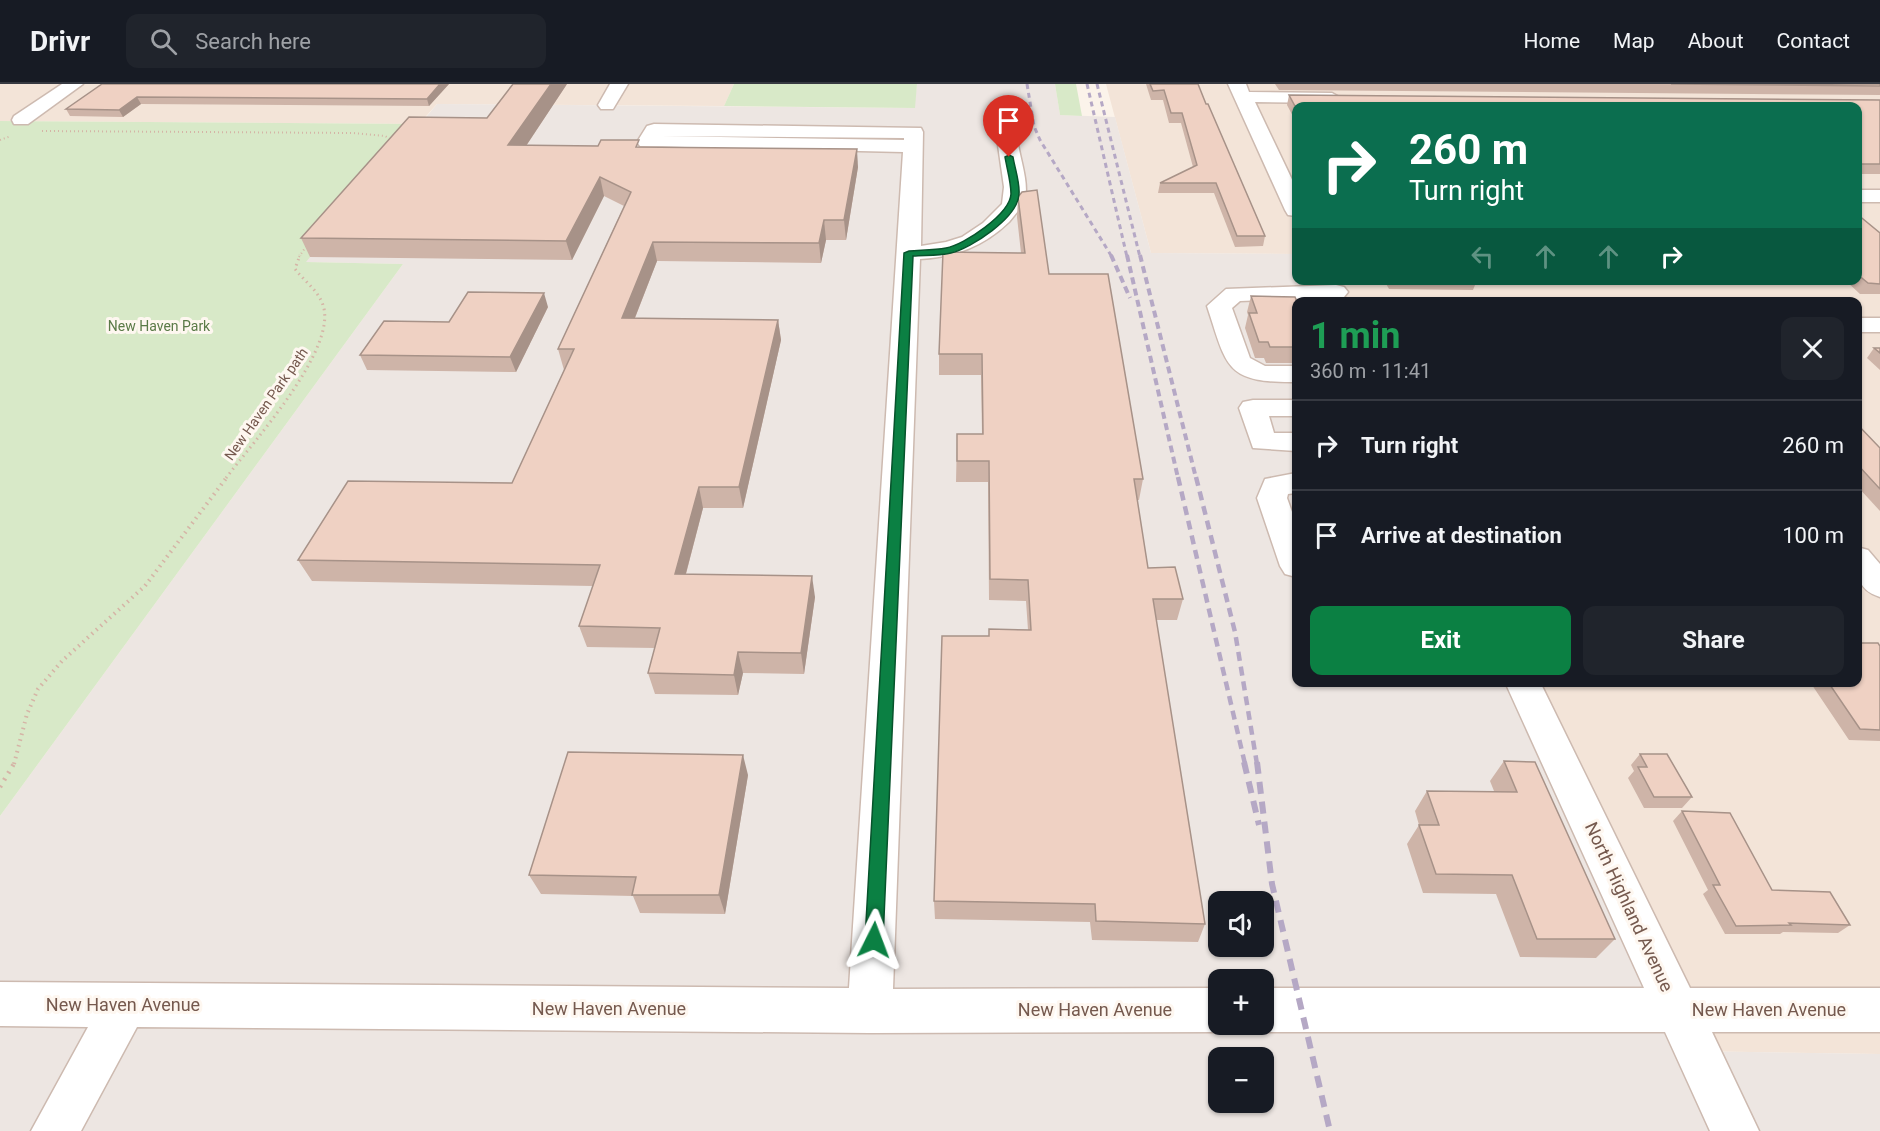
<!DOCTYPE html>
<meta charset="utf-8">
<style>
:root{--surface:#171b24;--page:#20242c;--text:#f1f3f6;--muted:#9ea1a6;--line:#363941;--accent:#0b8043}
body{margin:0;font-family:Roboto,sans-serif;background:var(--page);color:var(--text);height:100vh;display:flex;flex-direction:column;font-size:22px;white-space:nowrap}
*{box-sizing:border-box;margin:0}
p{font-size:20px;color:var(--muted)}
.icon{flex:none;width:33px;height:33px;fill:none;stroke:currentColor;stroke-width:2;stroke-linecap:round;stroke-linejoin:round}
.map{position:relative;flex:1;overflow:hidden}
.side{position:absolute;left:1292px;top:213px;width:570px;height:390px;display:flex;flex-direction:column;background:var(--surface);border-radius:12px;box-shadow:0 2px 4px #0004}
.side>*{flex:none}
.hud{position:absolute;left:1292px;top:18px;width:570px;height:183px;border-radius:12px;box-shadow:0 2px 4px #0004;background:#0b6e4f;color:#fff;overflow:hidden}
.tools{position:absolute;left:1208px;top:807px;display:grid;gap:12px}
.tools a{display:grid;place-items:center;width:66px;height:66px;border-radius:12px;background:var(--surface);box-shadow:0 2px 4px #0004;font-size:30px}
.pin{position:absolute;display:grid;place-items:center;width:51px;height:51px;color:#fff;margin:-62px -26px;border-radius:50% 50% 50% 0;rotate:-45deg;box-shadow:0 0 6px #0007}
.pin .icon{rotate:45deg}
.me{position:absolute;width:66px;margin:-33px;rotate:3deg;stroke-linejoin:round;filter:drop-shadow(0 0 4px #0008)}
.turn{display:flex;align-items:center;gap:21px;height:126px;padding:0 18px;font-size:27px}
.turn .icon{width:78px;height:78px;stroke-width:2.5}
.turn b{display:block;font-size:42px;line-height:51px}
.lanes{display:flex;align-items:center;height:57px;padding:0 18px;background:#0003;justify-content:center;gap:30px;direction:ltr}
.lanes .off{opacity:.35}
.round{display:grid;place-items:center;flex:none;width:63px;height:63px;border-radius:12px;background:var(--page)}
.headline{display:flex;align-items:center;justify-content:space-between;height:102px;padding:0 18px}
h1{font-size:36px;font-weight:700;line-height:45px;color:#1e9e55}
.action{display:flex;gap:12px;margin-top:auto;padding:12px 18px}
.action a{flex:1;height:69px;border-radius:12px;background:var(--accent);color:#fff;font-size:24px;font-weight:700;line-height:69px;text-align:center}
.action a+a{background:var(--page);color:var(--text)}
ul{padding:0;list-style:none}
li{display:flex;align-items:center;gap:18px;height:90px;padding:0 18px;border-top:2px solid var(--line)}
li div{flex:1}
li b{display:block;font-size:22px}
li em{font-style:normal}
header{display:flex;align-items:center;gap:36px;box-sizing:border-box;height:84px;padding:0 30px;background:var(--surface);border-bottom:2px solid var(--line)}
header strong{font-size:28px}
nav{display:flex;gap:33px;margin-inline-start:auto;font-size:21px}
.search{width:420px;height:54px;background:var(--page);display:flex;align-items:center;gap:15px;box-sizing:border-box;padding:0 21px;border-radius:12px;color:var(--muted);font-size:22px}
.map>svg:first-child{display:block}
.residential{fill:#f3e4d8}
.industrial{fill:#ede6e2;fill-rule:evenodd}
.green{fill:#d8e9c8}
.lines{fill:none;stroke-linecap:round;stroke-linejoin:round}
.minor-casing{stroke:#cdbab0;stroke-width:3}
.path-far3{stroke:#d5b4a6;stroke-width:2;stroke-dasharray:1 3;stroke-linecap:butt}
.path-far2{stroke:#d5b4a6;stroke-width:3;stroke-dasharray:1.5 4;stroke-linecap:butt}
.path-far1{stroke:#d5b4a6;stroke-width:4;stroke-dasharray:1.5 4.5;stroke-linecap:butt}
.path{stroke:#d5b4a6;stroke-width:4.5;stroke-dasharray:2 6;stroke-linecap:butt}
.minor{fill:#fff;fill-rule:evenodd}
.rail-far3{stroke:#b5a8c5;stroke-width:3;stroke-dasharray:5 4;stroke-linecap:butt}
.rail-far2{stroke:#b5a8c5;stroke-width:4;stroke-dasharray:7 4.5;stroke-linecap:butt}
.rail-far1{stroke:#b5a8c5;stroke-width:4.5;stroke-dasharray:9 6;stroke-linecap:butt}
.rail{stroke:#b5a8c5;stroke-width:6;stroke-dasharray:12 8;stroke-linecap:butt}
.wall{fill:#ceb4a8}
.shaded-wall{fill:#a79288}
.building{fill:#efd1c3;stroke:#a79288;stroke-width:1.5}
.route{fill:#0b8043;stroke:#07532c;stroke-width:1.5}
.labels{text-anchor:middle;stroke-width:6;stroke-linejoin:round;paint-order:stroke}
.far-park-label{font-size:14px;fill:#5a7a47;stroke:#fef7f0}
.far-street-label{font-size:14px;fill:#75594e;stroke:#fef7f0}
.near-street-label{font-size:18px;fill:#75594e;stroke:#fef7f0}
</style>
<header>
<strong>Drivr</strong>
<div class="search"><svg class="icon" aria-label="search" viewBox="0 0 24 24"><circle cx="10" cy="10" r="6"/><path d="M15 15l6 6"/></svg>Search here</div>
<nav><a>Home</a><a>Map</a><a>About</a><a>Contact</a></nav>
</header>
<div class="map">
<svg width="1880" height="1047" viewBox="0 0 1880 1047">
<rect width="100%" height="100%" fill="#fbf3ea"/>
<g class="residential">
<polygon points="0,0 734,0 724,22 437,20 419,40 0,37"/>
<polygon points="1106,0 1880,0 1880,970 1691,967 1513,599 1857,598 1857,218 1329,218 1319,197 1857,196 1857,22 1296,22 1296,170 1151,169"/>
</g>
<path class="industrial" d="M917 0H1055L1060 31 1115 33 1151 169 1296 170V196L1319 197 1329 217 1296 218V598L1513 599 1691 967 1880 970V1047H0V732L403 180 305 178 437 20 914 24ZM1218 818H1263V862H1218ZM1218 896H1263V940H1218ZM1218 974H1263V1018H1218Z"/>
<g class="green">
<polygon points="734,0 917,0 915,24 724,22"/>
<polygon points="1055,0 1076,0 1082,32 1060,31"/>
<polygon points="0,37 419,40 306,178 403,180 0,732"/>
</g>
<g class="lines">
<g class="minor-casing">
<g id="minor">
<polygon points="62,0 83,0 28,40 14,40 12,36 14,32"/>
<polygon points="610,0 628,0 613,25 601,25 598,21"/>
<polygon points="1228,0 1246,0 1249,8 1332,9 1341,14 1332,19 1255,18 1296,104 1296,132 1288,131 1285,126"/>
<path d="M654 40 921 44 923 48 921 162 946 158 962 153 983 139 1002 120 1004 103 997 54 1007 48 1017 54C1019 72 1029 97 1025 115 1022 123 1015 131 1009 138 983 163 955 173 920 175L893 905 1218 904V940L1234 942 1218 948 870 949 137 943 81 1047H31L88 943 0 942V898L849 904 903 68 640 62 637 58 647 42ZM660 52 904 54V56Z"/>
<rect x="1857" y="106" width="23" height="12"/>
<path d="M1336 201 1344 203 1348 208 1344 213 1240 217 1232 224 1250 274 1265 282H1296V298C1225 299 1227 283 1207 222L1226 205Z"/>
<rect x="1857" y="234" width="23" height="14"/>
<polygon points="1253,316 1296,316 1296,332 1269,332 1274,349 1296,349 1296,367 1253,364 1239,324 1243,318"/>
<polygon points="1296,389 1296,409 1288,410 1287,414 1296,439 1296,493 1285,490 1280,482 1257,414 1265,395"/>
<path d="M1857 463 1868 466 1880 480V513C1854 505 1857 486 1857 463Z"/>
<polygon points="1505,598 1540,598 1690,904 1880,904 1880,948 1712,948 1759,1047 1710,1047 1665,948 1263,948 1247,942 1263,940 1263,904 1644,904"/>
</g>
</g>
<g class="path-far3">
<polyline points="42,47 353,49 385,52 393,57"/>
<polyline points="0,56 11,52"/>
<polyline points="299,173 307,161"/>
</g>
<path class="path-far2" d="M226 394C253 358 338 265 323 221 318 206 304 197 295 185L300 171"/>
<polyline class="path-far1" points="14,680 27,630 38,605 62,577 145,502 227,393"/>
<polyline class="path" points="0,703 15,678"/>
<use href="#minor" class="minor"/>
<g class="rail-far3">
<polyline points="1027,0 1034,42 1040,56 1112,173"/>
<polyline points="1087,0 1127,173"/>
<polyline points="1097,0 1140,173"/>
</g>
<g class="rail-far2">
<polyline points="1111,171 1130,214"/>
<polyline points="1127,171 1178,394"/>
<polyline points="1140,171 1196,394"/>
</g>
<g class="rail-far1">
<polyline points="1178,393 1245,680"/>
<polyline points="1196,393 1235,548 1257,680"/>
</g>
<g class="rail">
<polyline points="1244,678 1259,741"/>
<polyline points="1257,678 1272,800 1330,1047"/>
</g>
</g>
<g class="wall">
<polygon points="102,0 449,0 429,22 141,20 123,33 70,32 66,25"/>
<polygon points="567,0 526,62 641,63 858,83 846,156 826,156 821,179 657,177 635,234 778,236 781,256 743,424 703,424 686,490 815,513 804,590 743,589 738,611 655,610 648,589 655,564 587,563 579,542 593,502 312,497 298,476 512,399 564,286 558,265 624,122 604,112 572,176 310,173 301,154 487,34"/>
<polygon points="1146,0 1198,0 1206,20 1265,152 1263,162 1235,163 1214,109 1158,109 1160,99 1193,83 1181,39 1169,39 1163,16 1151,16"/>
<polygon points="1275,0 1880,0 1880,11 1279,6"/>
<polygon points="1289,11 1880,16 1880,90 1857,90 1857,22 1296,22 1296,38 1287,21"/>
<polygon points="1018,113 1049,190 1143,395 1139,416 1137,416 1148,484 1183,515 1177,536 1156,536 1205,840 1198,858 1092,856 1090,838 935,835 934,817 989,552 989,545 1028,546 1026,517 989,516 988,398 956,398 957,350 982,350 981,291 939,291 939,270 1021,169 1017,133"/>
<polygon points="1857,130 1880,149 1880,210 1860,210 1845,196 1857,196"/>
<polygon points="1384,196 1477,196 1473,206 1389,205"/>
<polygon points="1251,212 1296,218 1296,279 1266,279 1264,274 1255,274 1245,244 1248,231 1247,228"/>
<polygon points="548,223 516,288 367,286 360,271 449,238"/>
<polygon points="1874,264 1880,264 1880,286 1867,274"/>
<polygon points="1857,340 1880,364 1880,427 1857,402"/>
<polygon points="1296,401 1296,422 1293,412"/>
<polygon points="1880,562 1880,657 1849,656 1810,598 1857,598"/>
<polygon points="1640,670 1692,713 1682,724 1644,724 1628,694 1634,687 1631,681"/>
<polygon points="1504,677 1615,855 1596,874 1520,873 1496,810 1423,809 1407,760 1419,741 1415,727 1427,707 1494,707 1490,697"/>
<polygon points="748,691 725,830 640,829 633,812 541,810 529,791"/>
<polygon points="1682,727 1772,806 1850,841 1838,849 1783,848 1780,850 1725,850 1703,810 1708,806 1673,737"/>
</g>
<g class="shaded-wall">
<polygon points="440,0 449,0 429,22 427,15"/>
<polygon points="551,0 567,0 514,80 508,61"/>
<polygon points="137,13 141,20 123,33 119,26"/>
<polygon points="857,65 858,83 846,156 844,136"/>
<polygon points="600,93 604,112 572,176 566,157"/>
<polygon points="824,136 826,156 821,179 819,159"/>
<polygon points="653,158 657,177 627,254 622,234"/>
<polygon points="544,209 548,223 516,288 510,273"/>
<polygon points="778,236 781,256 743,424 739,403"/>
<polygon points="699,403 703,424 680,512 675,490"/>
<polygon points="812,492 815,513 804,590 801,569"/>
<polygon points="738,568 743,589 738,611 734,591"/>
<polygon points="743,671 748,691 725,830 719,811"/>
</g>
<g class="building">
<polygon points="102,0 440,0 427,15 137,13 119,26 66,25"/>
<polygon points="513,0 551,0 508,61 598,62 601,56 639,56 636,63 857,65 844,136 824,136 819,159 653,158 622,234 778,236 739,403 699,403 675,490 812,492 801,569 738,568 734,591 648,589 660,544 579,542 600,481 298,476 348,397 512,399 574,265 558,265 631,108 600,93 566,157 301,154 409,33 487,34"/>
<polygon points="1150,0 1198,0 1206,20 1208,20 1265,152 1237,152 1216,99 1160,99 1197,81 1182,29 1171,29 1164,6 1153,7"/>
<polygon points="1671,0 1880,0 1880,2"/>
<polygon points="1289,11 1880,16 1880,80 1857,80 1857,22 1296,22 1296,24"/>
<polygon points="1037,106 1049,190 1108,190 1143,395 1134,395 1148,484 1175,483 1183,515 1153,515 1205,840 1096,837 1095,820 934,817 942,552 989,552 989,545 1031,546 1028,496 990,495 989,377 957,377 957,350 983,350 982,270 939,270 943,168 1025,169 1018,113 1022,108"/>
<polygon points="1857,130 1880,149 1880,200 1868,199 1857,190"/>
<polygon points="468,208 544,209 510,273 360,271 384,237 449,238"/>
<polygon points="1251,212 1295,213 1297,218 1296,218 1296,263 1270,263 1268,258 1259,258 1249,229 1257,229"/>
<polygon points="1874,264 1880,264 1880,269"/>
<polygon points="1857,340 1880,364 1880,405 1857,380"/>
<polygon points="1857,559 1878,559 1880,562 1880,646 1860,645 1828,598 1857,598"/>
<polygon points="568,668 743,671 719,811 632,811 636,793 529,791"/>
<polygon points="1640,670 1667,670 1692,713 1654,713 1638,683 1647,683"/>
<polygon points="1504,677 1535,678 1615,855 1537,855 1512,791 1436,790 1419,741 1439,741 1427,707 1517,708"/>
<polygon points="1682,727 1730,729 1772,806 1830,808 1850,841 1789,839 1791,841 1736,842 1713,801 1720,801"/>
</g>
<path class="route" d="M1009 71 1013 73C1015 85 1020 99 1019 110 1018 134 971 164 951 169 939 172 925 171 913 172L883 856 880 862 874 864 867 862 865 856 904 169 909 167C921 166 934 166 946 164 964 161 1010 130 1011 110 1011 98 1007 85 1005 73Z"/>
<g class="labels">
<g class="far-park-label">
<text x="159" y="247">New Haven Park</text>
</g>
<g class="far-street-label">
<text transform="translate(266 320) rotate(-55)" y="5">New Haven Park path</text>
</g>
<g class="near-street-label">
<text transform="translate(1629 823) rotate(65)" y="6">North Highland Avenue</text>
<text x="123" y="927">New Haven Avenue</text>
<text x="609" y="931">New Haven Avenue</text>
<text x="1095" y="932">New Haven Avenue</text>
<text x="1769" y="932">New Haven Avenue</text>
</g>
</g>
</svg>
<div class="tools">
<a><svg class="icon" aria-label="sound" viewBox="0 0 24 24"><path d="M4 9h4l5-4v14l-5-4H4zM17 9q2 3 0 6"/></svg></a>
<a>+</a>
<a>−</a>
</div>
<div class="pin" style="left:1009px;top:73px;background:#d93025"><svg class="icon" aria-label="arrive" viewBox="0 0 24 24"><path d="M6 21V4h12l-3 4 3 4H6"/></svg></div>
<svg class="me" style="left:874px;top:856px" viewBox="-20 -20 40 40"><path d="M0-17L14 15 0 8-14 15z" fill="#0b8043" stroke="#fff" stroke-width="4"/></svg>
<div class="hud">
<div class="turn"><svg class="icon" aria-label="right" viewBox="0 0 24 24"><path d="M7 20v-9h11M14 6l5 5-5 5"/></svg><div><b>260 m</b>Turn right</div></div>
<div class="lanes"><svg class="icon off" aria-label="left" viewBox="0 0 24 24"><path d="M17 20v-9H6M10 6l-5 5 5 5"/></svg><svg class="icon off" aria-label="ahead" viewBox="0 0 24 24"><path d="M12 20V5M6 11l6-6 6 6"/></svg><svg class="icon off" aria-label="ahead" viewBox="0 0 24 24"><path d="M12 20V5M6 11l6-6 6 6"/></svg><svg class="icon" aria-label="right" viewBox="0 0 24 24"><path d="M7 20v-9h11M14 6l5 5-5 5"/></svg></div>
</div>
<section class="side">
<div class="headline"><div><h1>1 min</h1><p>360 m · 11:41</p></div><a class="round"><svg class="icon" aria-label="close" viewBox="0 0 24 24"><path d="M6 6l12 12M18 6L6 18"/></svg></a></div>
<ul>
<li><svg class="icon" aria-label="right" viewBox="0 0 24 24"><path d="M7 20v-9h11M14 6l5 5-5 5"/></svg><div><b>Turn right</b></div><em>260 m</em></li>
<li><svg class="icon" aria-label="arrive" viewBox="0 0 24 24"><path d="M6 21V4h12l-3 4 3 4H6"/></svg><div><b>Arrive at destination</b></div><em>100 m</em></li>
</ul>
<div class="action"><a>Exit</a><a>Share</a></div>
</section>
</div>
